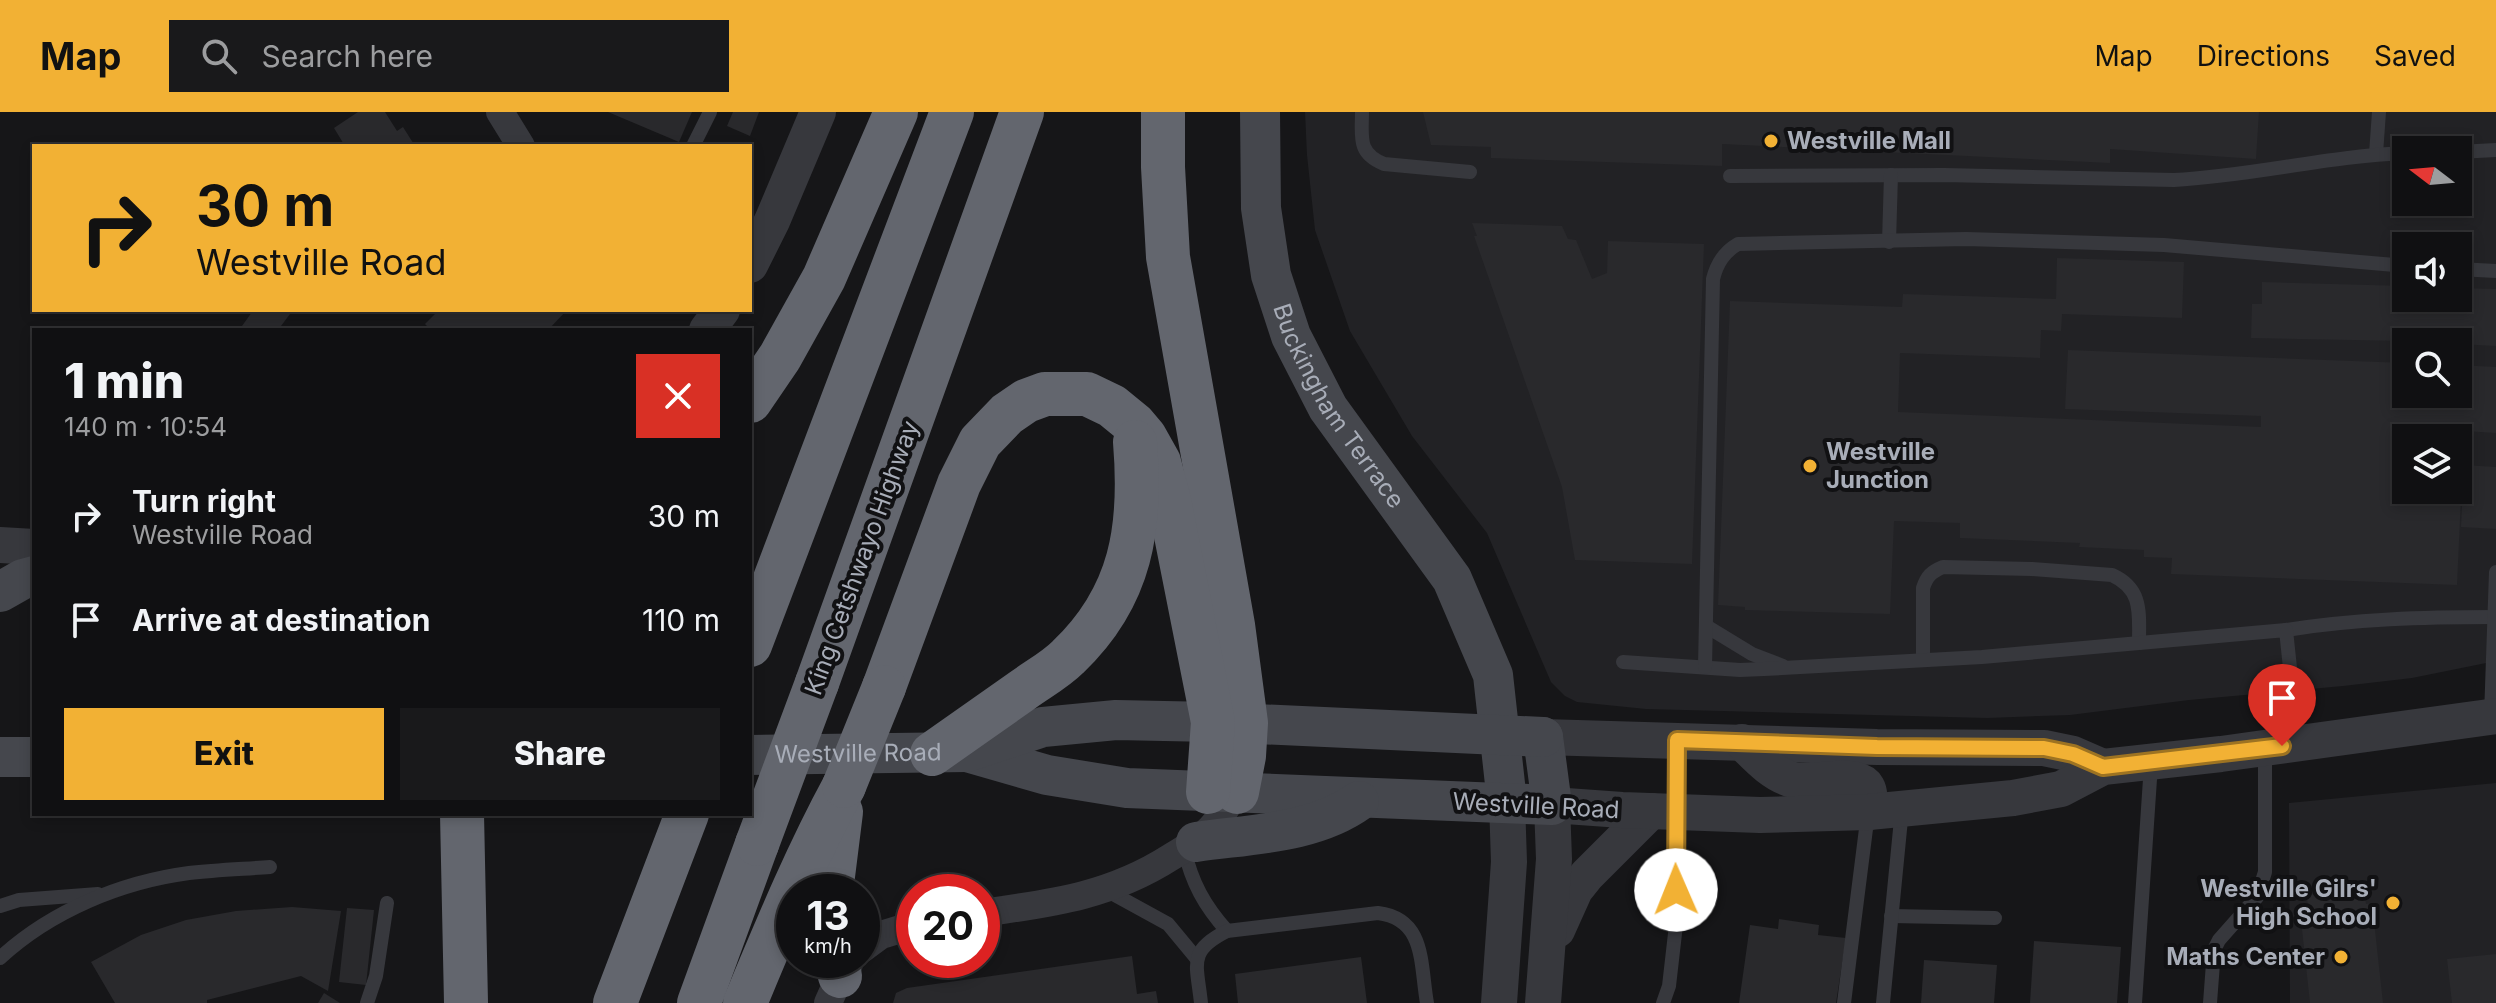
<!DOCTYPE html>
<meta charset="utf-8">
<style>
:root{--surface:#101012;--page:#19191b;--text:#f1f3f6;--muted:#9c9d9f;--line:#303032;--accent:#f2b134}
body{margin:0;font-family:Inter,sans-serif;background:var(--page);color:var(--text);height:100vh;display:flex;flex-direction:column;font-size:30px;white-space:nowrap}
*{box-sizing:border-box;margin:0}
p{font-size:26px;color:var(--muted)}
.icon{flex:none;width:44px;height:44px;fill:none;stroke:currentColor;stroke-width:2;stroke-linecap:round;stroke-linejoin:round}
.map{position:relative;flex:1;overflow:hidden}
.drawer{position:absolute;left:32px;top:216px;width:720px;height:488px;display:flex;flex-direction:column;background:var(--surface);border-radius:0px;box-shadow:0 4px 12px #0003,0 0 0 2px var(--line)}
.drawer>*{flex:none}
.banner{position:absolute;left:32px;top:32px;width:720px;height:168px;border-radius:0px;box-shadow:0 4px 12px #0003,0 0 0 2px var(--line);background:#f2b134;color:#111;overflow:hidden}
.needle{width:52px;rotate:286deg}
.buttons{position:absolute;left:2392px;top:24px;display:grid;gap:16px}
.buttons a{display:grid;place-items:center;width:80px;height:80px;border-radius:0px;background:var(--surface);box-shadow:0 4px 12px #0003,0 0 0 2px var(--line);font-size:40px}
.speed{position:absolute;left:776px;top:762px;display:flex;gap:16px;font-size:40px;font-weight:700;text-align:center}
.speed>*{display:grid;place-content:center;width:104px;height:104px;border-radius:50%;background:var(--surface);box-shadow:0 4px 12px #0003,0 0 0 2px var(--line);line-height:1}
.speed small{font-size:20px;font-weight:400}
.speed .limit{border:12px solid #d22;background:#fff;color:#111}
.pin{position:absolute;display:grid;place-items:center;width:68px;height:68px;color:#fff;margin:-82px -34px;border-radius:50% 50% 50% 0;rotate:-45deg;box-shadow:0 0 8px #0007}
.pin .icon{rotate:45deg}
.me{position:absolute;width:88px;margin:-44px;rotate:359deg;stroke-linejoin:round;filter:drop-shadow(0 0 6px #0008)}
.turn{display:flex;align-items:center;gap:28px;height:168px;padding:0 32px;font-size:36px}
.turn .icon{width:104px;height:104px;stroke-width:2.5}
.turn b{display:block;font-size:56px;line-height:68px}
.round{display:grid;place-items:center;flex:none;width:84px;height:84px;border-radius:0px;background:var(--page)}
.overview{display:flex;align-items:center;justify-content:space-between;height:136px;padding:0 32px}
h1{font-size:48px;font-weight:800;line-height:60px}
.action{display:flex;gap:16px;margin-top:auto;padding:16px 32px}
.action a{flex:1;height:92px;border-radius:0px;background:var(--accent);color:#111;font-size:32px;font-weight:800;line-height:92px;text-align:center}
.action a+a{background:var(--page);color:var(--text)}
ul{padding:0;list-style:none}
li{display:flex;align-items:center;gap:24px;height:104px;padding:0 32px}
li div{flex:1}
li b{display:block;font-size:30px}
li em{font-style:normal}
header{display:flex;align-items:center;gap:48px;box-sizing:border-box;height:112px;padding:0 40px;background:var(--accent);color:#111}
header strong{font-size:38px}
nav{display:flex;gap:44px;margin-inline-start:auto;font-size:28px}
.search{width:560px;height:72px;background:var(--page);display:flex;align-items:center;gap:20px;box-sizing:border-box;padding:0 28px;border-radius:0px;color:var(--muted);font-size:30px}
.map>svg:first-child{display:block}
.built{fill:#222225;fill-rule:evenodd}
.building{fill:#29292c;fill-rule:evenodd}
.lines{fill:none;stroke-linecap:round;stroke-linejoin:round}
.service{stroke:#37383d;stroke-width:14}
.minor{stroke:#37383d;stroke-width:28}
.tertiary{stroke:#37383d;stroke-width:36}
.secondary{stroke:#45474d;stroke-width:40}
.motorway{stroke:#63666e;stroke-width:44}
.motorway-bridge{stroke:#63666e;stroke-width:44}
.route-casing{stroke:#9d7322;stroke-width:20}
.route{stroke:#f2b134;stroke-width:14}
.poi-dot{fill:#f2b134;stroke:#111113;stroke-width:3}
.labels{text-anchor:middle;stroke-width:8;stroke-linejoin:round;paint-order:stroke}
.poi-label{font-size:24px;font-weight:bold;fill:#a8adb8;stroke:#111113;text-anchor:start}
.street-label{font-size:24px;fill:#a8adb8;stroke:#111113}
</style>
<header>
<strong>Map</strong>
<div class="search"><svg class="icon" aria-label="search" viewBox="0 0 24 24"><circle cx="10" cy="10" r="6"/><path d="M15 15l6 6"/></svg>Search here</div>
<nav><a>Map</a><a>Directions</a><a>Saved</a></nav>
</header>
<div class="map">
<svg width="2496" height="891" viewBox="0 0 2496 891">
<rect width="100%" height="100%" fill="#161618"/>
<g class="built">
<path d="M1305 0H2496V549L2412 566 2343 574 2189 588 2070 603 1987 606 1646 597 1577 590 1565 584 1551 570 1487 421 1412 324 1350 219 1315 118 1307 43ZM2406 38H2458V90H2406ZM2406 134H2458V186H2406ZM2406 230H2458V282H2406ZM2406 326H2458V378H2406Z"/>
<polygon points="2496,671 2496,891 2290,891 2289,691"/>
</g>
<g class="building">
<polygon points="358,0 385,0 397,19 403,15 415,34 345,34 334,16"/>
<polygon points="608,0 692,0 679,30"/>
<polygon points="733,0 759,0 750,24 727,14"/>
<polygon points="1423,0 2259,0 2256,47 2110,37 2110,51 1722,32 1722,54 1491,46 1491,35 1431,33"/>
<polygon points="1472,111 1562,114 1568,127 1576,128 1592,167 1607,161 1608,129 1704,132 1692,452 1575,448 1562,375 1474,124 1477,124"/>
<path d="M2057 146 2184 150 2182 206 2062 202 2061 219 2041 218 2040 246 1900 241 1898 300 2261 315V304L2065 297 2068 238 2406 251V282H2458V253L2496 255V321L2464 319 2457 473 2171 462 2172 446 2144 445V438L2079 435 2080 431 1960 426V411L1894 409 1890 502 1745 498V495L1718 493 1730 189 1902 195 1903 182 2056 187ZM2406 326H2458V378H2406Z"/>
<polygon points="2262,170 2406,174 2406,186 2458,186 2458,176 2496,177 2496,234 2458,232 2458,230 2251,226 2252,192 2262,192"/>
<polygon points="248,198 284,198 290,202 278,218 248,218 242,214 252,200"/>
<polygon points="439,198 567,198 548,218 431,218 425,212"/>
<polygon points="2464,353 2496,355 2496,417 2461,415"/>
<polygon points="2364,776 2366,792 2372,791 2383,891 2310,891 2300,799 2308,798 2307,783"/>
<polygon points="292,795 341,799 328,879 301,864 207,888 207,891 115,891 91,850 141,823 186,808 236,799"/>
<polygon points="347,796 374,798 366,873 339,870"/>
<polygon points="1779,807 1819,813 1818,823 1846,826 1836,891 1739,891 1750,813 1778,817"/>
<polygon points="2034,829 2121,835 2117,891 2030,891"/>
<polygon points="2496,842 2496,891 2452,891 2447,847"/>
<polygon points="1132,844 1137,882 1156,879 1158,891 893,891 896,881 907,876"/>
<polygon points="1361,845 1367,891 1238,891 1235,862"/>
<polygon points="1924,848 1997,853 1994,891 1921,891"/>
<polygon points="324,881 340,891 318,891"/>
</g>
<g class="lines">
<g class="service">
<path d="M1362 0C1362 25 1357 41 1384 52L1470 60"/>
<polyline points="693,34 710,0"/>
<polyline points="2458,40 2496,38"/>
<polyline points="2376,42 2379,0"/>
<path d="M1730 64 1944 63 2174 68C2252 64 2328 44 2406 41"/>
<polyline points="1889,130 1891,63"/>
<polyline points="2458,157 2496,159"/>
<polyline points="1706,514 1752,542 1783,554"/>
<path d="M2286 518C2355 507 2424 505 2494 505"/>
<path d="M1923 548V476C1927 464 1931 460 1943 455L2032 457 2112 463C2143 477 2139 501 2139 531"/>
<polyline points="1623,550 1740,558 1764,557 1982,545 2286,518 2298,632"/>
<path d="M1705 555 1713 167C1717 151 1724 140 1738 132L1966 127 2164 133 2406 154"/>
<polyline points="2491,604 2496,460"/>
<path d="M1184 737C1192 771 1204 793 1227 819"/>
<polyline points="1106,778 1168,812 1197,847"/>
<polyline points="0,794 19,788 98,782"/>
<polyline points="1891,804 1995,806"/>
<path d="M0 846C51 799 121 770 189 761 216 758 243 757 270 755"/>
<polyline points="367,891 376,864 387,791"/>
<path d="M1201 891C1197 852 1187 839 1227 819L1378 801C1426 807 1420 852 1427 891"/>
<polyline points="1663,891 1669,874 1677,804 1677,629"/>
<polyline points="1844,891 1868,701"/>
<polyline points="1883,891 1902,697"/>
<polyline points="2135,891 2151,652"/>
<polyline points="2210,891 2214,838 2219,828 2257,785 2265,760 2265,637"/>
</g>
<g class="minor">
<polyline points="500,0 521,34"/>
<path d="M982 801C1052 791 1110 784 1171 745 1186 736 1200 728 1211 716 1221 705 1228 692 1237 680"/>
<polyline points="862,837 881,823 914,813"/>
<polyline points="828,891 840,864 849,852"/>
</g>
<g class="tertiary">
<polyline points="750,153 772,109 818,0"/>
<polyline points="707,218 722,198"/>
<polyline points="0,433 34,435"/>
<polyline points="1543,625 1877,635 2044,636 2073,642 2103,655"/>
<path d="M1742 630C1757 645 1772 662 1793 668 1811 673 1858 658 1867 675 1871 682 1869 693 1869 700"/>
<polyline points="1557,818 1575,778 1587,763 1651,699"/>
<polyline points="1499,891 1509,750 1507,690"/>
<polyline points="1543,891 1554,747 1552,693 1622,698 1760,703 1869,700 2013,686 2061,677 2103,655 2221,642 2496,604"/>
</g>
<g class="secondary">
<path id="s1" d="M1260 0 1261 96 1271 163 1291 224 1328 296 1452 467 1493 563 1507 690"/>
<polyline points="0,480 23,467 34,464"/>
<polyline points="967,640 1047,663 1127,676 1552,693 1543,625"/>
<path id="s2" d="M750 643 967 640 1043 615 1116 608 1213 610 1543 625"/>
<polyline points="0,645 34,645"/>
<path d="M1196 730C1250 722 1313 722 1359 689"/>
</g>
<g class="motorway">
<polyline points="1163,0 1163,55 1168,145 1233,513 1246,611 1244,644 1237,680"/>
<polyline points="750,289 780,245 824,166 896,0"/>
<polyline points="750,533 952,0"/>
<polyline points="817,571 1022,0"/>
<polyline points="884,575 959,372 980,330 1007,302 1026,289 1045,282 1087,282 1112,294 1134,312 1145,325 1159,350 1169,388 1213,610 1208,680"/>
<path d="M932 642C962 621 993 599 1023 578 1038 567 1055 558 1068 545 1132 484 1142 415 1135 330"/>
<polyline points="462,702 466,891"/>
<polyline points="831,780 841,700"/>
<polyline points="836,848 840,864"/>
<polyline points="615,891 687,702"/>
<polyline points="699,891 757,732"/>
<path d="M745 891C776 817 806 744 844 674"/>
</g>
<g class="motorway-bridge">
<polyline points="844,674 884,575"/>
<polyline points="757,732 817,571"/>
</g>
</g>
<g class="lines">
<g class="route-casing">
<polyline id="route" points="1676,778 1677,628 1877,635 2044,636 2073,642 2103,655 2282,634"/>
</g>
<use href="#route" class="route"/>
</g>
<g class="poi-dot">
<circle cx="1771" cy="29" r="8"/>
<circle cx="1810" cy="354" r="8"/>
<circle cx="2393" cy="791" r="8"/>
<circle cx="2341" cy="845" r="8"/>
</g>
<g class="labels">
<g class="poi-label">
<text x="1787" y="37">Westville Mall</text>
<text x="1826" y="348">Westville<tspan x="1826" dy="28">Junction</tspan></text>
<text x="2377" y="785" text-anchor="end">Westville Gilrs'<tspan x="2377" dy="28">High School</tspan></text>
<text x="2325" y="853" text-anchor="end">Maths Center</text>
</g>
<g class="street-label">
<text dy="8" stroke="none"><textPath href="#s1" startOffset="312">Buckingham Terrace</textPath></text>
<text transform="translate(862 446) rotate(-70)" y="8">King Cetshwayo Highway</text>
<text dy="8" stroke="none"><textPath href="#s2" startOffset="108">Westville Road</textPath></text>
<text transform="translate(1536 694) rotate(3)" y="8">Westville Road</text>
</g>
</g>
</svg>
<div class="buttons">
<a><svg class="needle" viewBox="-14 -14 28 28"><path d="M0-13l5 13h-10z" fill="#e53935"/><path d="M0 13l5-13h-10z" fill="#9c9d9f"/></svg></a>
<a><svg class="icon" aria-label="sound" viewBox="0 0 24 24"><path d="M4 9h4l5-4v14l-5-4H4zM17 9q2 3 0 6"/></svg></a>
<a><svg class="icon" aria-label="search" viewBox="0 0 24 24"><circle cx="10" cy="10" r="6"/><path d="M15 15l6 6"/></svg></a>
<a><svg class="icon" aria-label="layers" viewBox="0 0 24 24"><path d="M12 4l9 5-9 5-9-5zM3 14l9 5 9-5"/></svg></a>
</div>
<div class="speed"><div>13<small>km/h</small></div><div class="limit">20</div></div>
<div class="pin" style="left:2282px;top:634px;background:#d93025"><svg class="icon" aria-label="arrive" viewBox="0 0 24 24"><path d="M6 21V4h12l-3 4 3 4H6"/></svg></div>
<svg class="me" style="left:1676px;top:778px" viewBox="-20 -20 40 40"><circle r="19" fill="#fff"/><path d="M0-13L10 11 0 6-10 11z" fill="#f2b134"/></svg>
<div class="banner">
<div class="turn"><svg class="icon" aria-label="right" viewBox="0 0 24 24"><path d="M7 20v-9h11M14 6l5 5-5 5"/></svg><div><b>30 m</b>Westville Road</div></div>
</div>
<section class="drawer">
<div class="overview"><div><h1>1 min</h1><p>140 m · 10:54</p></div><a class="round" style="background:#d93025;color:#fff"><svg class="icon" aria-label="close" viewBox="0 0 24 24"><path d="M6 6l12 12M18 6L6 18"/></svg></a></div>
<ul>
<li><svg class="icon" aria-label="right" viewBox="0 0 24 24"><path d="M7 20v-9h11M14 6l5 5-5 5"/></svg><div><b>Turn right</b><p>Westville Road</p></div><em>30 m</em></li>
<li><svg class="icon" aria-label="arrive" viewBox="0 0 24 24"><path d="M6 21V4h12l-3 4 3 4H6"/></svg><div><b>Arrive at destination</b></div><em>110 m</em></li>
</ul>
<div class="action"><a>Exit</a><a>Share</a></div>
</section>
</div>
